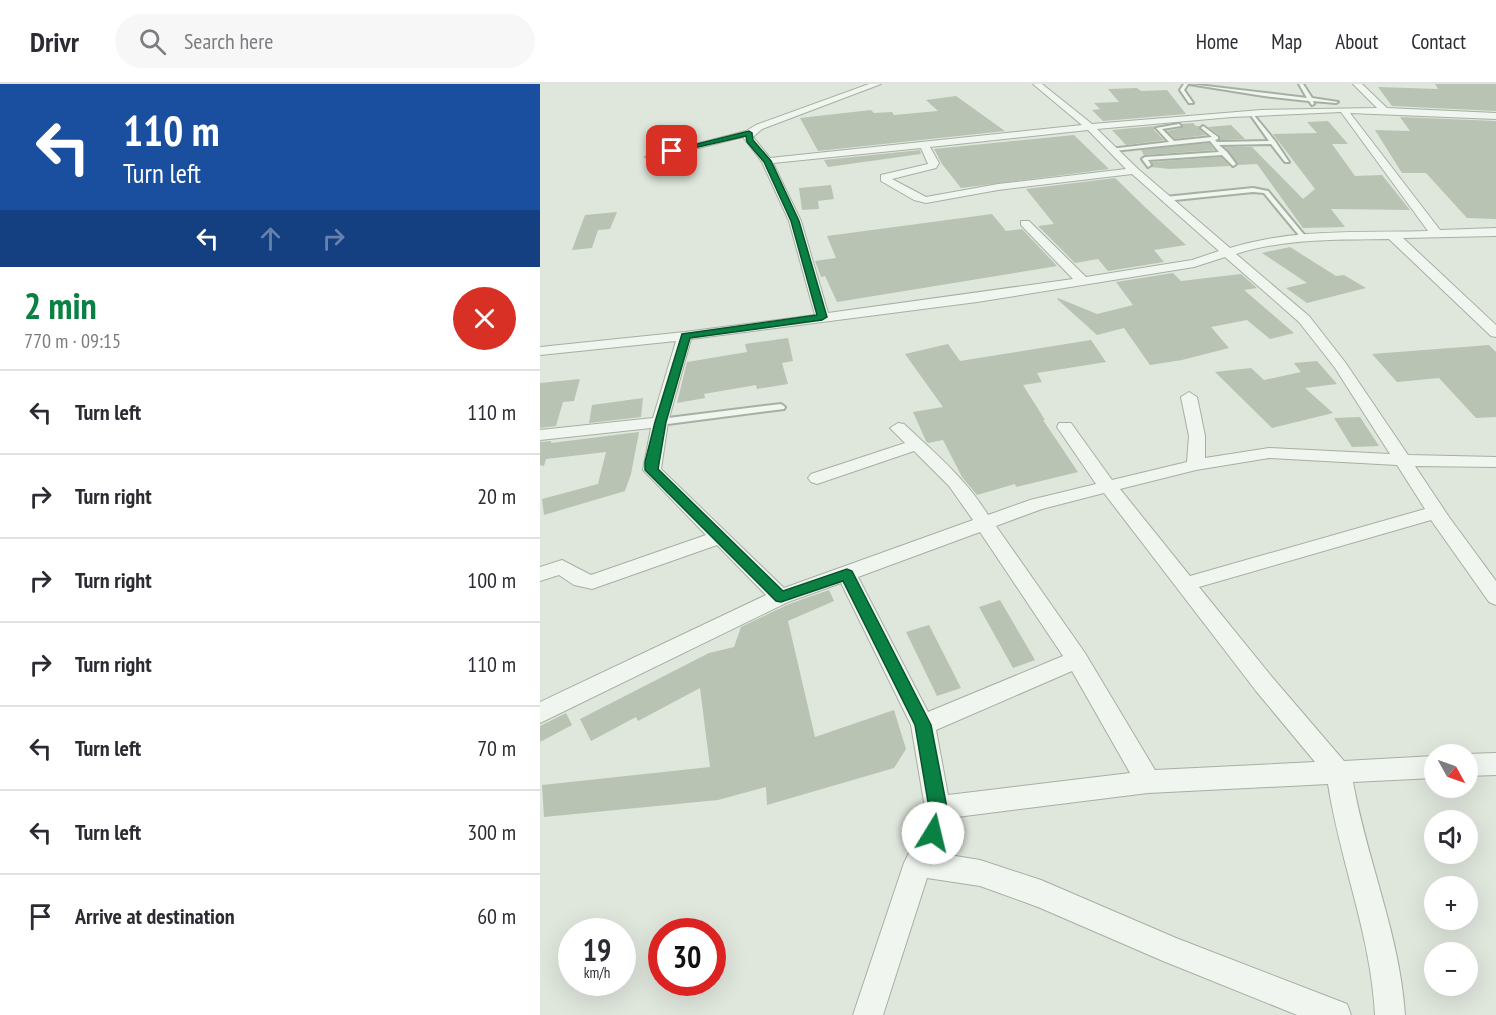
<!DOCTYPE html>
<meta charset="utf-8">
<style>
:root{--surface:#fff;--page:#f7f7f7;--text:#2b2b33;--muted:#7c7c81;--line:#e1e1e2;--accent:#0b8043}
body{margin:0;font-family:"PT Sans Narrow",sans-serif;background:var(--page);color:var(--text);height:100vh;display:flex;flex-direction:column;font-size:22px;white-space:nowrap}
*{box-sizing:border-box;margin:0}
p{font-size:20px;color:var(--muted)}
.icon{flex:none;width:33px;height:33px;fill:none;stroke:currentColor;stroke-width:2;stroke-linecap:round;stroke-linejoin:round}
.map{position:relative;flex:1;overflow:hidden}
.side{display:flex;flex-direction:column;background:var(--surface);width:540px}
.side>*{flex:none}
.hud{background:#1a4fa0;color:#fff;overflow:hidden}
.needle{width:39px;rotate:130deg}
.buttons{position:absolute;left:884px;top:660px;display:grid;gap:12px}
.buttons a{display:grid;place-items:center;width:54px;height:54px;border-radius:50%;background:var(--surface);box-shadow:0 6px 24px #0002;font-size:30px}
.speed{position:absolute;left:18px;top:834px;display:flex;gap:12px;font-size:30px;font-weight:700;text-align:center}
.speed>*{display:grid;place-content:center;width:78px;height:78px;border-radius:50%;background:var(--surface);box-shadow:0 6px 24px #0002;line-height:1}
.speed small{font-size:15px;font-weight:400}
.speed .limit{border:9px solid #d22;background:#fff;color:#111}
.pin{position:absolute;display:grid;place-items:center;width:51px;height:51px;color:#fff;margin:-26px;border-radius:12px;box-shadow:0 3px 9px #0006}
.me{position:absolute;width:66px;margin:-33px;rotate:9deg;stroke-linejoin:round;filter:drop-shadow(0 0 4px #0008)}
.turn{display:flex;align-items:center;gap:21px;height:126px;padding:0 24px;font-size:27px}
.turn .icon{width:78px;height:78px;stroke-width:2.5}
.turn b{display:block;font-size:42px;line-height:51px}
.lanes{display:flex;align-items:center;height:57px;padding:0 24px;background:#0003;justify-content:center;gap:30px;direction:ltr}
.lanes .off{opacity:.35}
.round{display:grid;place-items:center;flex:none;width:63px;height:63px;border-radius:32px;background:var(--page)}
.summary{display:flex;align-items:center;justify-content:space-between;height:102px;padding:0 24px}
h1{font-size:36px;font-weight:700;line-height:45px;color:var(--accent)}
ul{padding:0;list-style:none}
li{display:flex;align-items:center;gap:18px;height:84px;padding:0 24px;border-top:2px solid var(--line)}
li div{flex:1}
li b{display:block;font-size:22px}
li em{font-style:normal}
header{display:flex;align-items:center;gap:36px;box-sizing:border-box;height:84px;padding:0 30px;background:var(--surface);border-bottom:2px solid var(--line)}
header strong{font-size:28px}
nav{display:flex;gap:33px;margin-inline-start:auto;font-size:21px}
.search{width:420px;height:54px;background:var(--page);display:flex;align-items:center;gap:15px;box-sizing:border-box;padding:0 21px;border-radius:33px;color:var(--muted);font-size:22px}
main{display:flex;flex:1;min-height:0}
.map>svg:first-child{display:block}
.building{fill:#b8c3b3}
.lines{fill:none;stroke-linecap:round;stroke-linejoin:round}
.service-casing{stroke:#a6b0a2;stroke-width:4}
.minor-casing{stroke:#a6b0a2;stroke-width:2}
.service{fill:#f0f5ef;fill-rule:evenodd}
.minor{fill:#f0f5ef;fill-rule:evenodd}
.route{fill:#0b8043;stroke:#07532c;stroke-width:1.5}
</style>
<header>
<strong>Drivr</strong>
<div class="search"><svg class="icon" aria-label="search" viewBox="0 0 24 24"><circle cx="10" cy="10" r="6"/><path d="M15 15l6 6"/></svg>Search here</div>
<nav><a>Home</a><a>Map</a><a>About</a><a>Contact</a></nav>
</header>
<main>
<section class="side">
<div class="hud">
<div class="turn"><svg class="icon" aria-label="left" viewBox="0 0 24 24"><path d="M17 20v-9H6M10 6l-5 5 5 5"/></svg><div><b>110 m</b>Turn left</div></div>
<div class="lanes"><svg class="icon" aria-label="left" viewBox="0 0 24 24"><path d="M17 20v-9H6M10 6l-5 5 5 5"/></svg><svg class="icon off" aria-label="ahead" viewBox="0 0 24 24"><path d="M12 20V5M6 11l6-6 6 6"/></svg><svg class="icon off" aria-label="right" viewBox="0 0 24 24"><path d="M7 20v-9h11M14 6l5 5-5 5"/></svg></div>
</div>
<div class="summary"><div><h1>2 min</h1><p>770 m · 09:15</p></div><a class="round" style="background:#d93025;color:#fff"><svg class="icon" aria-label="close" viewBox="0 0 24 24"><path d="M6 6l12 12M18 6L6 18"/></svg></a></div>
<ul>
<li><svg class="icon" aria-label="left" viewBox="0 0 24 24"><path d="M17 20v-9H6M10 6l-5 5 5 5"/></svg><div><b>Turn left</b></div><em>110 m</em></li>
<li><svg class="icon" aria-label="right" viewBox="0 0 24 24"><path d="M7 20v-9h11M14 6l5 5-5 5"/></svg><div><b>Turn right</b></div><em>20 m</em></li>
<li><svg class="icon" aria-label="right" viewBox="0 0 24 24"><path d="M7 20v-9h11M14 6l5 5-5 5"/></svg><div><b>Turn right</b></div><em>100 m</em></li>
<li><svg class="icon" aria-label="right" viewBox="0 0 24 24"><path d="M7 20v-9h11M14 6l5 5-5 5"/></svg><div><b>Turn right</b></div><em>110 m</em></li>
<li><svg class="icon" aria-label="left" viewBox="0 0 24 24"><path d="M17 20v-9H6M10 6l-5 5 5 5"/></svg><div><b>Turn left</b></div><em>70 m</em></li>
<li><svg class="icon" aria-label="left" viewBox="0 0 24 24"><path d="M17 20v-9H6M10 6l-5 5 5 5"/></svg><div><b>Turn left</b></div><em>300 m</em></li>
<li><svg class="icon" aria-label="arrive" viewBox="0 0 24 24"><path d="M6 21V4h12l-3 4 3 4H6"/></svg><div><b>Arrive at destination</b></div><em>60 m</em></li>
</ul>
</section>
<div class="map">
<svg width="956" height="931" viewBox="0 0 956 931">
<rect width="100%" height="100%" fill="#dfe6dc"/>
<g class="building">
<polygon points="895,0 956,0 956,27 852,22 838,3 898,5"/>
<polygon points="597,4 601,7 627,6 646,30 563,37 552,26 560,25 554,19 579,18 568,5"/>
<polygon points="416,12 465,47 278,67 260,34 331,26 334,29 352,28 354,31 398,27 386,16"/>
<polygon points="860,33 956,37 956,135 927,134 886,89 862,89 835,46 870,47"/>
<polygon points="788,37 808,60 792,60 815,92 842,91 870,126 791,125 805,143 763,144 717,80 698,81 685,63 712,63 763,115 775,105 733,50 777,49 767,38"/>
<polygon points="653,39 656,42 660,42 660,46 666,51 635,55 627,47 641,44 642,40"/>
<polygon points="691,41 705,55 680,56 679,51 668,43"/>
<polygon points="615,42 614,46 624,56 586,61 572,46"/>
<polygon points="534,51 569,85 421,104 402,80 394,65"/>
<polygon points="669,59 674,66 604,71 601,66"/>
<polygon points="380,66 381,70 288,83 284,76"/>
<polygon points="681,73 690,82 630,85 611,83 612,78"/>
<polygon points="575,94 606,124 646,161 614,166 624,178 568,187 558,175 535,179 498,142 514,140 486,105"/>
<polygon points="291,101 294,115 278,117 279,125 262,126 259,104"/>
<polygon points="77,128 70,145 58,146 52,164 32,166 45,131"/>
<polygon points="452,130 466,147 482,145 517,182 297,218 285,192 281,193 275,177 296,174 287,152"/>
<polygon points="750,163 796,192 804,191 826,204 767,219 746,204 767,199 722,169"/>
<polygon points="633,189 641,197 701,190 717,204 704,206 754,249 730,255 707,236 671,243 689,264 642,276 610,281 584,244 557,251 517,215 518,214 557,230 593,221 576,198"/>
<polygon points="248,254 253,277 242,279 248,300 217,305 216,301 164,310 165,314 137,319 147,278 207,268 205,260"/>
<polygon points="551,256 566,278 497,289 502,298 483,301 505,336 503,336 538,388 476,403 475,400 437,411 422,393 403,356 388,359 386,357 373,328 403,323 365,270 408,260 420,277"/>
<polygon points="949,261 956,268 956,333 936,334 899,294 857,298 832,270"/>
<polygon points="777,277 797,300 765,304 793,329 732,344 675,288 711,284 724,296 761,288 754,279"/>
<polygon points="40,295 34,317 23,318 16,342 0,344 0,299"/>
<polygon points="103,314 101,333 49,339 52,321"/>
<polygon points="820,333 839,362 812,363 794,334"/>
<polygon points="99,348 91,390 85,407 4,431 2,415 58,400 66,368 6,375 4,382 0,381 0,358 11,357 11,359"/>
<polygon points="289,506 294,517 248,537 275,653 354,626 366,665 354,684 227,721 226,703 178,716 4,733 2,701 170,683 160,604 98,637 96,633 51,657 40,635 169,569 194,563 201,543 249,520"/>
<polygon points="460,516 495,576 473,584 439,523"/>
<polygon points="389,541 421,604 397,612 366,548"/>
<polygon points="26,629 32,641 0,658 0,642"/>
</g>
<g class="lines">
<g class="service-casing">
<g id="service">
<polygon points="644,0 648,0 644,6 653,19 649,19 640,6"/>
<polygon points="649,0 767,14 759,0 763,0 772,14 798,18 796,19 773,17 774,20 772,21 769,17 724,12"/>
<polygon points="712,29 735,57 749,78 745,78 731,60 679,61 687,68 696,80 693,82 682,71 608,76 611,81 608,83 602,75 605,73 679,68 670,57 573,67 570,65 629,58 616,44 639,40 641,42 622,45 634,57 672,53 661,44 663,42 678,53 678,55 675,56 677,58 729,57 710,30"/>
<polygon points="713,104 728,107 766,153 766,155 762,155 724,109 713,108 625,117 622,115 625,113"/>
<polygon points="241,320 245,323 244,325 120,341 116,338 120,335"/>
</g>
</g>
<g class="minor-casing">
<g id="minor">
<path d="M329 0H341L222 45 213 53 230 74 542 41 493 0H502L552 40 721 26 837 24 813 0H822L847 24 956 29V35L810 29 900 146 956 144V152L863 154 956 241V253L951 252 849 155C799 156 745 154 696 170L769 232 805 278 868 371 956 373V383L875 382 909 433 956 497V521L949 518 891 436 659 503 732 593 804 677 894 672V694L813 698C827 777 860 851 865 931H835C831 851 800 778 788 700L608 709 409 734 406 749 397 769 440 776 501 796 636 854 807 920 811 931H757L623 877 498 823 440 802 387 794 343 931H313L364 779 380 747 385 724 371 641 301 499 248 518 0 639V618L226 511 177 461 52 505 34 501 19 491 0 497V483L22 476 51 491 166 451 103 386 111 344 0 356V346L113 334 136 257 0 271V263L145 248 275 231 249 137 222 78 203 53 110 76 105 73 206 47 216 41ZM801 28 888 147C823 149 753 144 690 164L598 85 557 45 692 33ZM548 46 586 85 458 100 386 113 352 95 396 84 399 79 390 63ZM381 64 388 80 341 91V97L374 116 386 119 458 106 592 90 679 167 652 176 546 193 489 137H481V141L533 195 288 229 261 137 233 79ZM685 173 759 238 795 284 850 370 729 364 665 374V352L657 313 649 308 641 313 649 352 647 378 572 396 531 339H519L517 343 556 400 490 416 448 431C426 395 395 369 364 340L358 339 350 344 365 359 271 390 268 394 271 398 277 400 374 367 409 402 433 436 244 504 121 385 128 338 151 255 437 218 654 183ZM729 374 857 381 885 425 650 492 580 405 656 386ZM564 409 716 607 775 678 615 686 545 569 456 442 502 425ZM440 448 523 572 388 628 318 493ZM532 587 590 689 408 711 396 646Z"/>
<polygon points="956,669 956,691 927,692 926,670"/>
</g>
</g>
<use href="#service" class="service"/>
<use href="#minor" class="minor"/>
</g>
<polygon class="route" points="209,47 212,49 213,56 231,77 259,137 287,233 282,236 150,254 126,338 118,385 243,507 307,485 312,487 391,641 407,724 399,756 393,758 386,756 384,749 389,724 375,641 303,497 241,518 236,517 105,386 105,378 115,338 142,250 277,231 251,137 224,78 207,58 206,52 132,69 129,67"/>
</svg>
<div class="buttons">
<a><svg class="needle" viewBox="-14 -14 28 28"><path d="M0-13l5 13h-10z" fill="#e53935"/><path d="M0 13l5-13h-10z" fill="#7c7c81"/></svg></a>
<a><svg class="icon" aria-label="sound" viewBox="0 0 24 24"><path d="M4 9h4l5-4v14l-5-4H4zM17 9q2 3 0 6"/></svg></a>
<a>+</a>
<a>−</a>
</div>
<div class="speed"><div>19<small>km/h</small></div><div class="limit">30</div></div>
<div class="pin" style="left:132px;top:67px;background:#d93025"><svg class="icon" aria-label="arrive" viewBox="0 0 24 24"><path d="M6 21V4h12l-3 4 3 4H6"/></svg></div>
<svg class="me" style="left:393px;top:749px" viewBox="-20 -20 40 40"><circle r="19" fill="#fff"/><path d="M0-13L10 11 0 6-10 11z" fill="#0b8043"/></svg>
</div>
</main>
